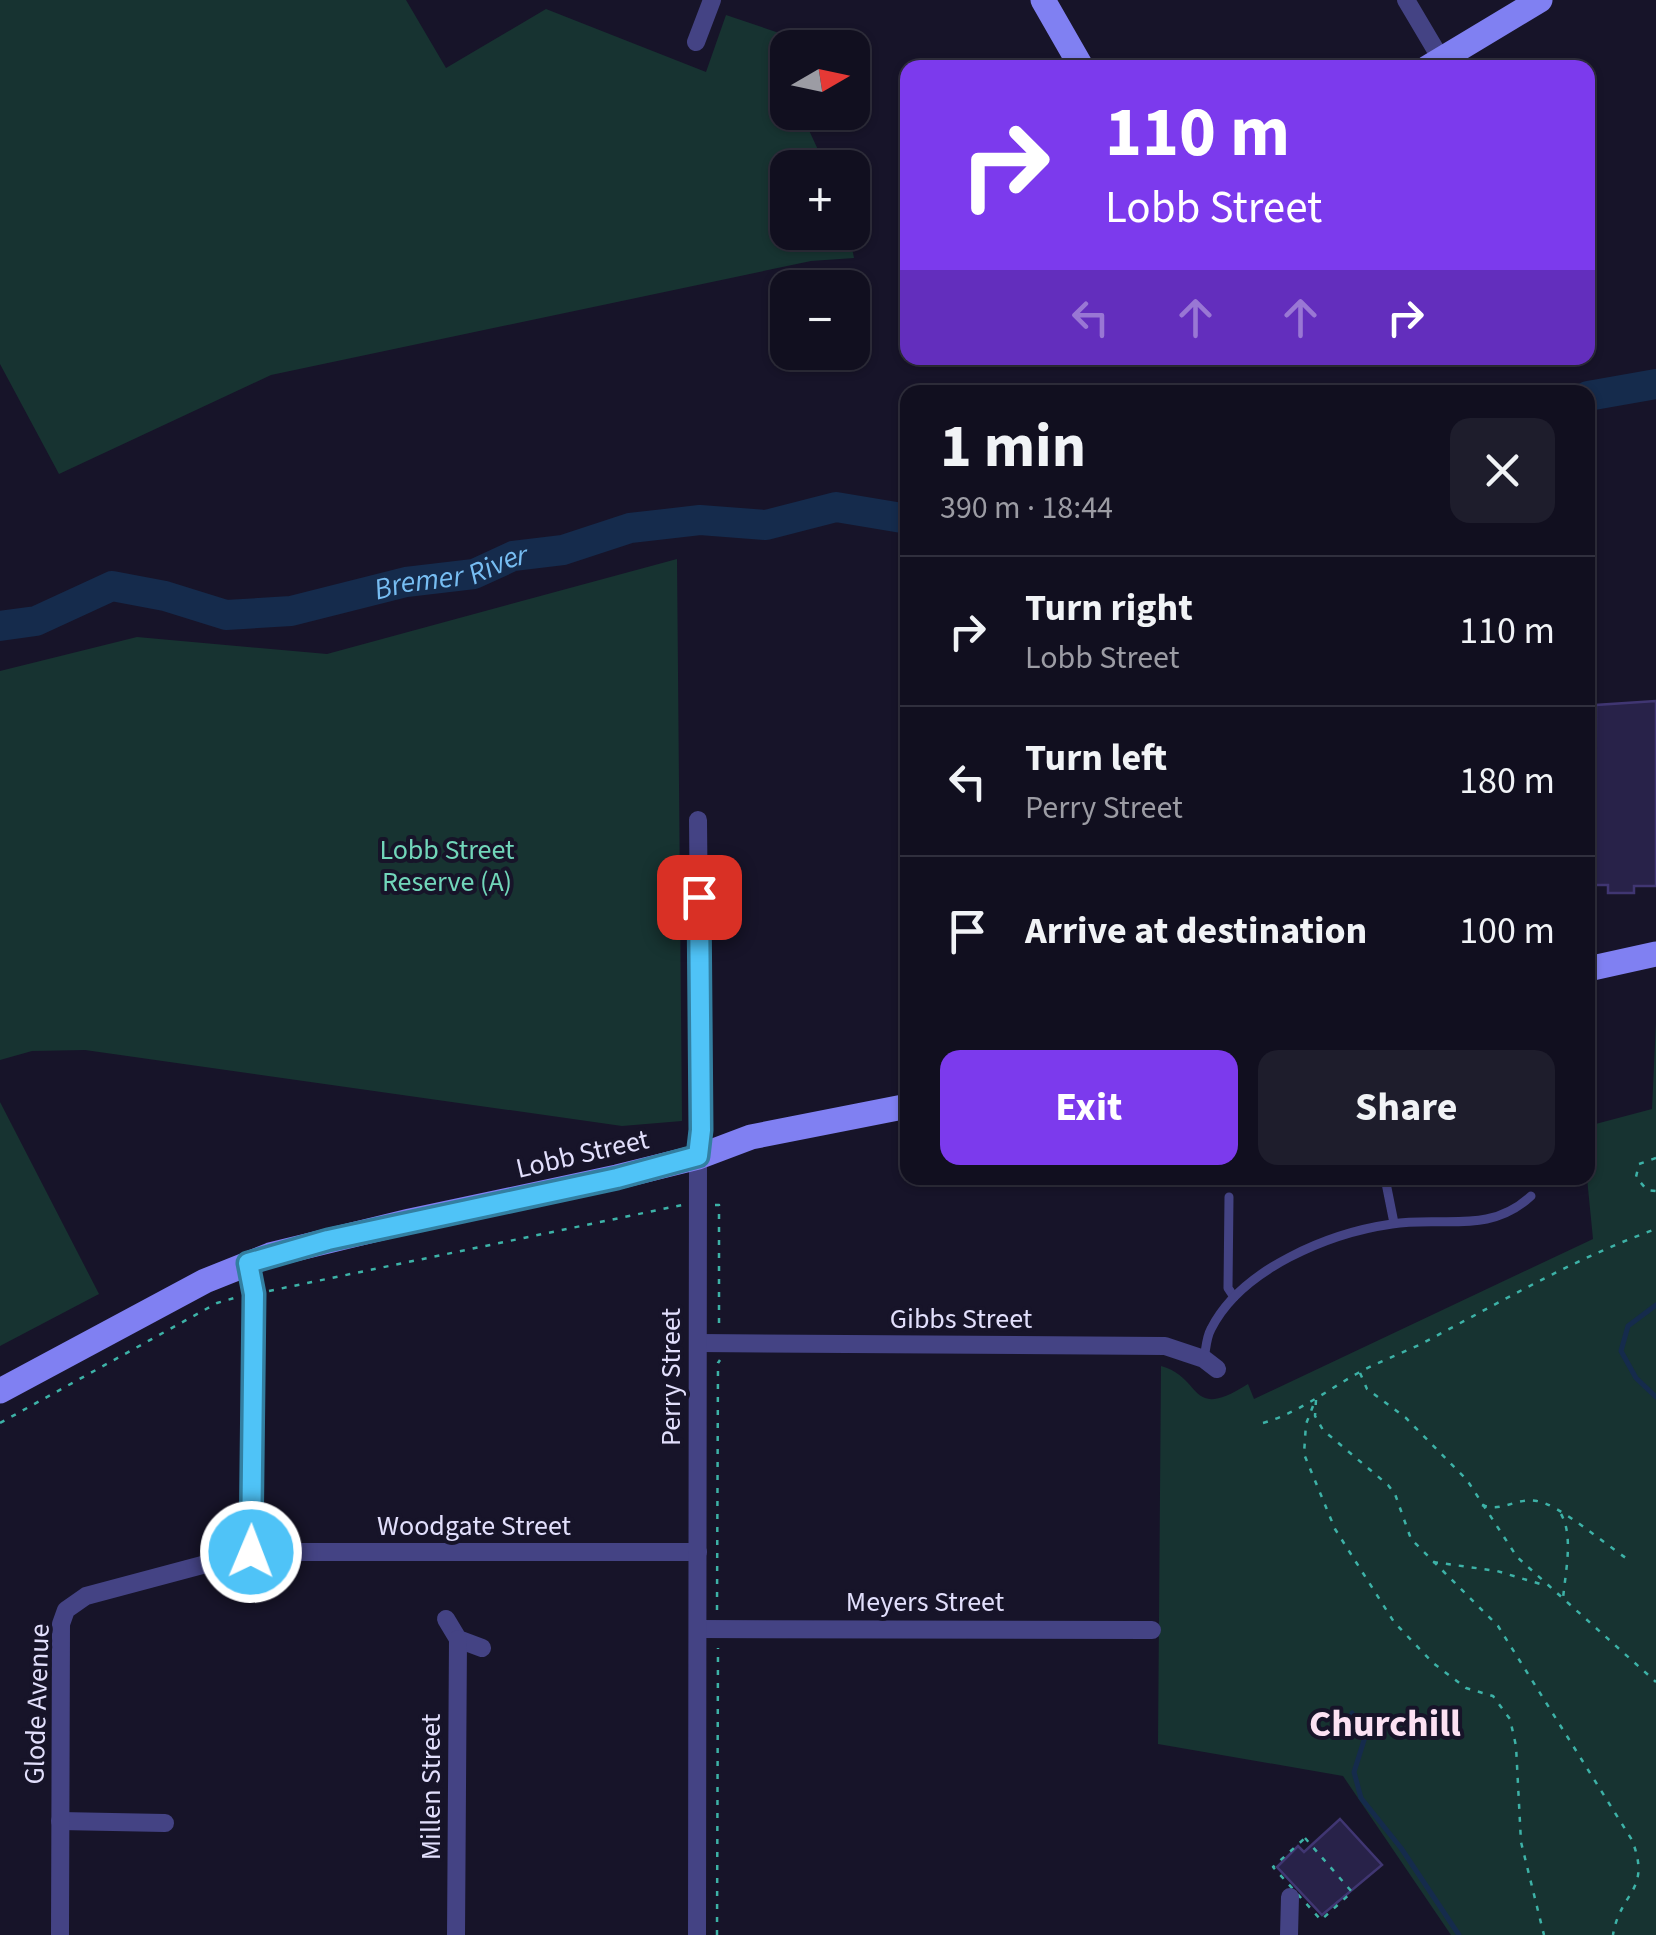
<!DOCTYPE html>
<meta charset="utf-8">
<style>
:root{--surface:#110f1f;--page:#1e1d2c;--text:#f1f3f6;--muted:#9c9ca4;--line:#302f3d;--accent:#7c3aed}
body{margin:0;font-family:"Source Sans 3",sans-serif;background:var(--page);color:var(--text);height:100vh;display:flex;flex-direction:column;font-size:38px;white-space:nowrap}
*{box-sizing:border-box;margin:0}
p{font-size:32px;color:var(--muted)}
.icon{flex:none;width:55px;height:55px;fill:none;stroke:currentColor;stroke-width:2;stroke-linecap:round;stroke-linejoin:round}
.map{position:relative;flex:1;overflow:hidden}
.drawer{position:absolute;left:900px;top:385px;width:695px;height:800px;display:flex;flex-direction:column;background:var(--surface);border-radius:20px;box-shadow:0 2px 8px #0004,0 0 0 2px var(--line)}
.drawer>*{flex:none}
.banner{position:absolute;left:900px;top:60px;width:695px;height:305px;border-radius:20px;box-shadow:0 2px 8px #0004,0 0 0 2px var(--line);background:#7c3aed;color:#fff;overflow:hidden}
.needle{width:65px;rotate:81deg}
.buttons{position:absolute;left:770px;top:30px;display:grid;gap:20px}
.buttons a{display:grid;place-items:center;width:100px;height:100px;border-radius:20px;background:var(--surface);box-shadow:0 2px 8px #0004,0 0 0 2px var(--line);font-size:50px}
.pin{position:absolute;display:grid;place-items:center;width:85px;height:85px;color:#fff;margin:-42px;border-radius:20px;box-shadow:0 5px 15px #0006}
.me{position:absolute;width:110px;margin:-55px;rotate:1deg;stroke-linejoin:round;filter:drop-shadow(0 0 8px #0008)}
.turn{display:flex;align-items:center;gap:35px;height:210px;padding:0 40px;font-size:45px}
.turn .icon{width:130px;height:130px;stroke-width:2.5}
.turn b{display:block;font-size:70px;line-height:85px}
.lanes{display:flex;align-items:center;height:95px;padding:0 40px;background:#0003;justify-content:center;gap:50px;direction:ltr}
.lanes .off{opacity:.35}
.round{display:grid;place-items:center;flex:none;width:105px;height:105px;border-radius:20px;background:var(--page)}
.head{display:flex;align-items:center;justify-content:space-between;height:170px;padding:0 40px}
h1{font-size:60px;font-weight:700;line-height:75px}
.action{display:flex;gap:20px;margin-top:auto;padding:20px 40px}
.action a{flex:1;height:115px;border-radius:20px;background:var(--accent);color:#fff;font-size:40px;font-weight:700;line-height:115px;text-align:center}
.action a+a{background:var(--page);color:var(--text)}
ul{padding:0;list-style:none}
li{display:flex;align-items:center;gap:30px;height:150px;padding:0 40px;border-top:2px solid var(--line)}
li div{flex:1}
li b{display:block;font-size:38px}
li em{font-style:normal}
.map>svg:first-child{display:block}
.green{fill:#173331}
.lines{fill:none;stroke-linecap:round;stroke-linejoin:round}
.stream{stroke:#152b4c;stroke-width:5}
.river{stroke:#152b4c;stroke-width:30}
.building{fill:#282249;stroke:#403672;stroke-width:2.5}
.path{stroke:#3db2a7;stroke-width:2.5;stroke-dasharray:5 8;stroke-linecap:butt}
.lane{stroke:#444384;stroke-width:9}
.street{stroke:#444384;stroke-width:18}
.secondary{stroke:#8080f2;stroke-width:25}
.route-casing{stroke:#337fa1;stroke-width:25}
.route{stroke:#4fc3f7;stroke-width:18}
.labels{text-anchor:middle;stroke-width:8;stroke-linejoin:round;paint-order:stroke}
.park-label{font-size:28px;fill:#71d6ba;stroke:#171429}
.street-label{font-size:28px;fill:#e2dffc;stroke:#171429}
.water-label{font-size:30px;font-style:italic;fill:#77bdf2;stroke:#171429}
.district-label{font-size:38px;font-weight:bold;fill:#fce1f3;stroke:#171429}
</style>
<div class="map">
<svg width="1656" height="1935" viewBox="0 0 1656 1935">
<rect width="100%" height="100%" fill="#171429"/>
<g class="green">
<polygon points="0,0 406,0 446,68 546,9 706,72 726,15 794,38 792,47 788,48 788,112 801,113 826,167 788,168 788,232 849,233 854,258 811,261 271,375 59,474 0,364"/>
<polygon points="677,559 682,1121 622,1126 85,1050 32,1051 0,1060 0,671 137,637 327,654"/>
<path d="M1656 1022V1935H1451L1343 1776 1158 1744 1161 1366C1204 1378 1188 1422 1248 1384L1254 1399 1593 1239 1587 1178 1588 1126 1652 1109Z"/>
<polygon points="0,1102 99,1294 0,1346"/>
</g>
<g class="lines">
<g class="stream">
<polyline points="1656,1305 1628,1326 1621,1351 1636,1378 1656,1397"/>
<polyline points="1352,1713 1366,1734 1354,1772 1361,1798 1401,1848 1459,1935"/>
</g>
<g class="river">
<polyline points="1588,396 1656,384"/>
<path id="s1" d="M0 626 36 621 112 586 165 596 226 615 291 611 406 582 474 574 513 556 563 550 630 528 700 520 766 525 836 507 908 519"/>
</g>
</g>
<g class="building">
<polygon points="1656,701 1656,886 1634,886 1634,893 1608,893 1608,885 1595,885 1596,705"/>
<polygon points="1340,1819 1382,1865 1322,1915 1277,1867 1298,1846 1304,1852"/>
</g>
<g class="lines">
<g class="path">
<polyline points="1656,1158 1639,1164 1636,1177 1647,1190 1656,1191"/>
<polyline points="715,1205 719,1205 719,1323"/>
<polyline points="269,1291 682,1205"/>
<polyline points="1360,1373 1367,1389 1406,1418 1467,1480 1517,1557 1656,1682"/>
<path d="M1316 1400 1315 1416 1323 1430 1388 1485 1395 1494 1411 1539 1498 1626 1632 1840C1652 1892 1620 1891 1613 1935"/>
<polyline points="1313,1406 1306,1424 1304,1454 1335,1529 1394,1622 1433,1663 1466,1688 1493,1696 1510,1719 1516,1746 1521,1842 1544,1935"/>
<polyline points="0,1423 217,1303 241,1296"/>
<path d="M1263 1423C1298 1413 1326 1391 1358 1373 1378 1362 1400 1354 1421 1344 1499 1303 1573 1259 1656 1229"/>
<path d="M1482 1505C1501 1513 1517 1497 1537 1501 1558 1504 1605 1544 1626 1558"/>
<path d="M1561 1514C1574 1536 1565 1574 1563 1599"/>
<polyline points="1433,1562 1497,1571 1547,1586"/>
<polyline points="717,1610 718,1363 720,1360"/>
<polygon points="1305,1838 1352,1892 1321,1920 1273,1867"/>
<polyline points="717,1935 718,1648"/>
</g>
<g class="lane">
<polyline points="1385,1178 1394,1223"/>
<polyline points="1229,1197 1228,1288 1234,1297"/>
<polyline points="248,1265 254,1294 251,1552"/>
<path d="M1204 1359C1206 1349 1206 1338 1211 1329 1241 1269 1329 1233 1392 1224 1443 1216 1489 1235 1531 1196"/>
</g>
<g class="street">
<polyline points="1406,0 1441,59"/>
<polyline points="696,42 712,0"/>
<polyline points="698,1343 1165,1346 1204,1359 1217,1369"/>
<polyline points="446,1619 458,1639 482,1648"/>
<polyline points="698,1629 1152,1630"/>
<polyline points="60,1821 165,1823"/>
<polyline points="60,1935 61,1624 66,1610 86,1596 251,1552 698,1552"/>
<polyline points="456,1935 458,1639"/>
<polyline points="697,1935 698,1157 701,1130 698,820"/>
<polyline points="1289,1935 1290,1897"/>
</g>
<g class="secondary">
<polyline points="1043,0 1082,68"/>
<polyline points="1427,68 1540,0"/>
<polyline points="1588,969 1656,954"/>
<polyline points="0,1391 205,1281 270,1255 410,1221 617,1177 698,1157 751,1137 908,1106"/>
</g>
</g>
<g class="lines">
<g class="route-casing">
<polyline id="route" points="251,1552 254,1294 248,1263 328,1240 617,1178 698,1156 701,1130 699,897"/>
</g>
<use href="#route" class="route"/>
</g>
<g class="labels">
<g class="park-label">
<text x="447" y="859">Lobb Street<tspan x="447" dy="32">Reserve (A)</tspan></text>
</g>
<g class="street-label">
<text transform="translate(582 1153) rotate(-13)" y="10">Lobb Street</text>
<text x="961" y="1328">Gibbs Street</text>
<text transform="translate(670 1377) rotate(-90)" y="10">Perry Street</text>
<text x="474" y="1535">Woodgate Street</text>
<text x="925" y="1611">Meyers Street</text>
<text transform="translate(36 1704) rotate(-88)" y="10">Glode Avenue</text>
<text transform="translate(430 1787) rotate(-90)" y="10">Millen Street</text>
</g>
<g class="water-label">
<text dy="10" stroke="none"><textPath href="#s1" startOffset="468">Bremer River</textPath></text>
</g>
<g class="district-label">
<text x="1385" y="1736">Churchill</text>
</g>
</g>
</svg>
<div class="buttons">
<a><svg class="needle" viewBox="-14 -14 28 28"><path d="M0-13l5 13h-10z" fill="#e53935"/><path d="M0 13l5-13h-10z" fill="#9c9ca4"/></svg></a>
<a>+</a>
<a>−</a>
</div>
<div class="pin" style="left:699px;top:897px;background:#d93025"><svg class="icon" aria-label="arrive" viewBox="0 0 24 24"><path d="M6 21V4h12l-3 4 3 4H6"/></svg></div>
<svg class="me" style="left:251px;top:1552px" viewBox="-20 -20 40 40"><circle r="17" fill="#4fc3f7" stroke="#fff" stroke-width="3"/><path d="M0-11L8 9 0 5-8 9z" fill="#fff"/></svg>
<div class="banner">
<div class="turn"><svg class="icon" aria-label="right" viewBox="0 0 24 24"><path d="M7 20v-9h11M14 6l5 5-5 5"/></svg><div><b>110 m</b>Lobb Street</div></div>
<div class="lanes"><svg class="icon off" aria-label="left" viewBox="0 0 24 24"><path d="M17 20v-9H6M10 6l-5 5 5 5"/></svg><svg class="icon off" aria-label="ahead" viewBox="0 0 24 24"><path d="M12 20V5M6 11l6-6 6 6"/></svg><svg class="icon off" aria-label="ahead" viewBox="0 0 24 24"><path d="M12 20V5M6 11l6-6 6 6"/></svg><svg class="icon" aria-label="right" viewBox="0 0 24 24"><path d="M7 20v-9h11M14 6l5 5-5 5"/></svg></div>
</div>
<section class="drawer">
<div class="head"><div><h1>1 min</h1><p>390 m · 18:44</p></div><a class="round"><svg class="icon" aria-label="close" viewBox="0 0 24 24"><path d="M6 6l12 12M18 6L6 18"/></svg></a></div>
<ul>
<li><svg class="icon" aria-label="right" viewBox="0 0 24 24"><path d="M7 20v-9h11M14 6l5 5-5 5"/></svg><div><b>Turn right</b><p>Lobb Street</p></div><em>110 m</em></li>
<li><svg class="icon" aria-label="left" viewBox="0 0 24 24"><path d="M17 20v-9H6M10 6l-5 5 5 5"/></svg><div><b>Turn left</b><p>Perry Street</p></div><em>180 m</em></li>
<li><svg class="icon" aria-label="arrive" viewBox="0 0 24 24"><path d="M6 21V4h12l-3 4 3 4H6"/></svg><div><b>Arrive at destination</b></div><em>100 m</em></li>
</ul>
<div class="action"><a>Exit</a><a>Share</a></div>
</section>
</div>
